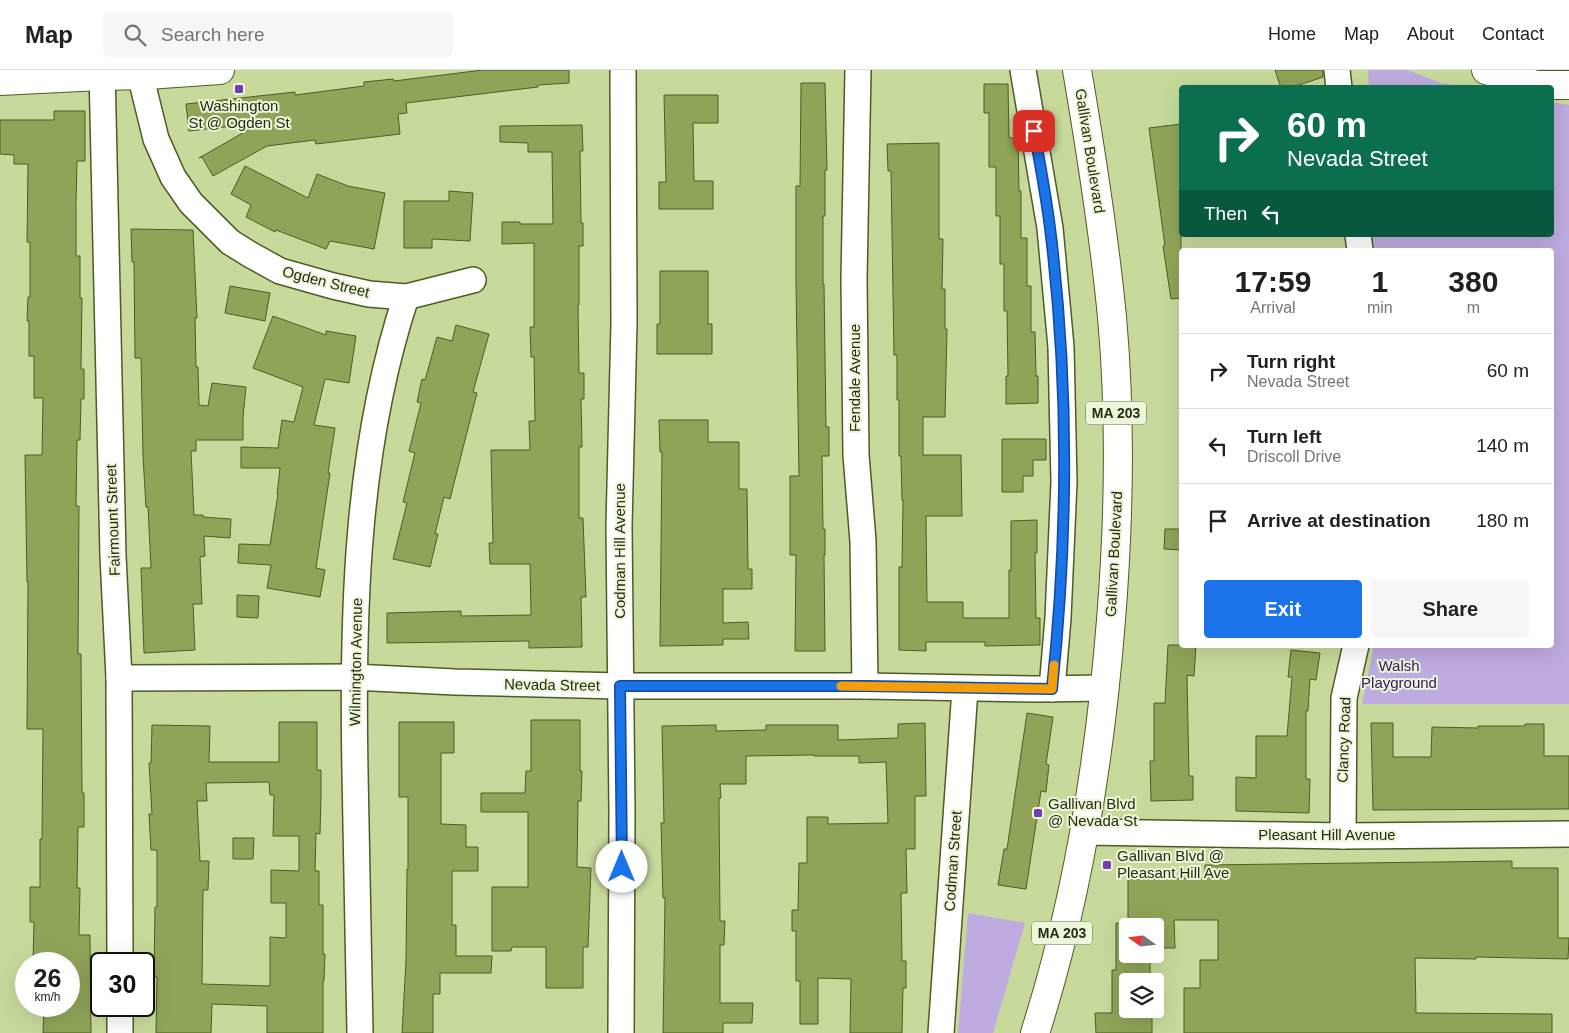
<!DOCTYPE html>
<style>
:root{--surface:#fff;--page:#f6f6f6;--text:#202124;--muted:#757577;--line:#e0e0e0;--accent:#1a73e8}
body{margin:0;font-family:Arial,sans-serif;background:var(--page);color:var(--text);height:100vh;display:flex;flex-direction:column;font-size:19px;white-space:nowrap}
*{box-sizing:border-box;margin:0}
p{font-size:16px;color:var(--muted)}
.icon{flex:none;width:28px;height:28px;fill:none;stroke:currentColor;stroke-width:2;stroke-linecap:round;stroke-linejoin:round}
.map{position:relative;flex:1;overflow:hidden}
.sheet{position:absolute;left:1179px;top:178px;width:375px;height:400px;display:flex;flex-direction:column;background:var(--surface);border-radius:5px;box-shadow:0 5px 20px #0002}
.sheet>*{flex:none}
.hud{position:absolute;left:1179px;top:15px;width:375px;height:152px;border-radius:5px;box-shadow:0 5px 20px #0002;background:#0b6e4f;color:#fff;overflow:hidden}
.needle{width:32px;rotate:285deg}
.fabs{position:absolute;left:1119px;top:848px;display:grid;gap:10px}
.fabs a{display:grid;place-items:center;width:45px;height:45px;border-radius:5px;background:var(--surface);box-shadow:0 5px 20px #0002;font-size:25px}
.speed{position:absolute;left:15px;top:882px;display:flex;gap:10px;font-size:25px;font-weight:700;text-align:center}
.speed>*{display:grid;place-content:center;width:65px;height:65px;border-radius:50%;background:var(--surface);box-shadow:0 5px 20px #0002;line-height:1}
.speed small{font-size:12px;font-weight:400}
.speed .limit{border:2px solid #111;border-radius:8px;background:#fff;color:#111}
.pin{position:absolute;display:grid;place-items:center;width:42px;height:42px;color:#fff;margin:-21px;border-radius:10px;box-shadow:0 2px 8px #0006}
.me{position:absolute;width:55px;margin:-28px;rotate:0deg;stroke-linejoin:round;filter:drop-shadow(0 0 4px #0008)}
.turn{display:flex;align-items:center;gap:18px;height:105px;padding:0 25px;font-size:22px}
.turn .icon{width:65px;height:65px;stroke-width:2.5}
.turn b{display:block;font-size:35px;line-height:42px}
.then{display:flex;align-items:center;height:48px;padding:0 25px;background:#0003;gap:10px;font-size:19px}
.eta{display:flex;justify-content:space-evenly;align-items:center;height:85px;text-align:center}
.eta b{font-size:30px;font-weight:600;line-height:35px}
.cta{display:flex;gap:10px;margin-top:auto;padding:10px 25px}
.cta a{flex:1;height:58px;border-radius:5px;background:var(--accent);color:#fff;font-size:20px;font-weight:600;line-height:58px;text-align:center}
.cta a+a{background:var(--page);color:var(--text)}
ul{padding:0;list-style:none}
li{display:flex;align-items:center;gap:15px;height:75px;padding:0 25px;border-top:1px solid var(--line)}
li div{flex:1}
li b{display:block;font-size:19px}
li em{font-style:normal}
header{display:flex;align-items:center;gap:30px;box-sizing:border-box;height:70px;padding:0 25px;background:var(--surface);border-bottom:1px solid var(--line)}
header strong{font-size:24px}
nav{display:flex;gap:28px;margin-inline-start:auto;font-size:18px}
.search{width:350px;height:45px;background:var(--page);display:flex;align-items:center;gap:12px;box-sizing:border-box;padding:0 18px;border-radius:5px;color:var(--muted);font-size:19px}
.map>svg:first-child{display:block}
.green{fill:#beabdf}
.building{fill:#8fa458;stroke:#4e5c23;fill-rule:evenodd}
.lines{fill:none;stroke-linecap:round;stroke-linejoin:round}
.minor-casing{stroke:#4d5c23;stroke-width:28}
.secondary-casing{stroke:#4d5c23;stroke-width:30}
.trunk-casing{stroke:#4d5c23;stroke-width:30}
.minor{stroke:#fff;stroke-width:25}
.secondary{stroke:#fff;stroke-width:28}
.trunk{stroke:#fff;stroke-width:28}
.route-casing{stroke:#114b97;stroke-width:12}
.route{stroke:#1a73e8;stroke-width:9}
.slow{stroke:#f59e0b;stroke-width:9}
.poi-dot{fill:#753db4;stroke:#ecf6d8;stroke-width:2}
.labels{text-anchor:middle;stroke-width:4;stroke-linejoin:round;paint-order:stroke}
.shield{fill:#ecf6d8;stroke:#61694f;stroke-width:1}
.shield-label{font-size:14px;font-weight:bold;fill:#262d14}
.poi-label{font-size:15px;fill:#262d14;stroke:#ecf6d8;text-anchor:start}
.street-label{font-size:15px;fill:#262d14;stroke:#ecf6d8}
.park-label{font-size:15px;fill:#3d1366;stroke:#ecf6d8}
</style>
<header>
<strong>Map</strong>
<div class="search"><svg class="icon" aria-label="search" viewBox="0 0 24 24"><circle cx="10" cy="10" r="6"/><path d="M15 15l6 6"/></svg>Search here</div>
<nav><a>Home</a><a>Map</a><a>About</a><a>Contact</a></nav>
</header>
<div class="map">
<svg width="1569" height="963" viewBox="0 0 1569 963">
<rect width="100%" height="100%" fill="#c7da9c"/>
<g class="green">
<polygon points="1368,0 1407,0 1442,13 1468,17 1369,17"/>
<polygon points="1551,32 1569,35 1569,634 1362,634 1374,575 1551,575 1551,180 1373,180 1372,165 1551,165"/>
<polygon points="968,843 1025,853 993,963 958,963"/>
</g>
<g class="building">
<polygon points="483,0 569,0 569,13 538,15 538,17 406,33 407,43 398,44 400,64 316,74 315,70 267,76 213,106 202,87 199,88 260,53 189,61 186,34 295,22 295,25 364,16 364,12 393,9 394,11"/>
<polygon points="1275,0 1323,0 1323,7 1290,18 1281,18"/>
<polygon points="801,13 825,13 827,100 825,100 825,146 823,146 823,214 824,214 826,357 829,357 829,386 822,386 823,459 825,459 825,485 824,485 825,581 795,581 796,485 790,485 790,406 799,406 796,214 796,116 800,116"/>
<polygon points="984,14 1008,14 1009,68 1018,68 1019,121 1021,121 1021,168 1027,168 1027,216 1031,216 1031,262 1035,262 1036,306 1038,306 1038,333 1006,334 1006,306 1008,306 1007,241 1004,241 1004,194 1000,194 1000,146 996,146 996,97 989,97 989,43 984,43"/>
<polygon points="664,25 718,25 718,53 693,53 694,111 713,111 713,139 659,139 659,112 666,112"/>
<polygon points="54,41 85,41 85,91 77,91 76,134 76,186 80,186 80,228 82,228 81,299 84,299 84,329 81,329 80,370 77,370 76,436 79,436 78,584 81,584 82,723 84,723 84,757 78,757 77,818 80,818 79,865 90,865 91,963 43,963 44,936 69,936 69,894 39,894 39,891 33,891 34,852 30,852 30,817 40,817 40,769 42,769 43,659 27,659 28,512 27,512 25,385 42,385 43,328 34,328 34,286 29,286 29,251 27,251 28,227 30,227 30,172 27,172 28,94 14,94 14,85 0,84 0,50 54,50"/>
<polygon points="1181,54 1181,228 1171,229 1163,176 1165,176 1149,58"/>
<polygon points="582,55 583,81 580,81 581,153 583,153 583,176 579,176 579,235 578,235 579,303 584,303 584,329 581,329 582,377 579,377 579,448 583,448 586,527 581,527 582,577 529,578 529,571 387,573 387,543 461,541 461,546 531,545 530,494 490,494 489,473 493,473 491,380 530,380 529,351 535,351 534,287 531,287 530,257 534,257 534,173 502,174 502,152 520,152 520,154 553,154 552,82 528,82 528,73 500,72 500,56"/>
<polygon points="939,73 939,169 943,169 942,219 945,219 945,259 947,259 945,347 923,347 923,385 961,385 962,446 926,446 927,532 963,532 963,548 1009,548 1009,500 1011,500 1011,451 1037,450 1037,483 1035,483 1036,548 1040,548 1040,575 985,576 985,572 926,572 926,581 899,580 899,497 902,497 903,430 902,430 901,386 899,386 899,330 897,330 897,285 894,285 891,101 888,101 887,74"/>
<polygon points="245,96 308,128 317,104 348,116 385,123 374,179 330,171 326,179 276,160 275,162 246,147 251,135 231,124"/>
<polygon points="449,121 473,123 470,171 432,169 432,178 404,178 404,131 449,131"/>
<polygon points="131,159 193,160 197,248 195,248 196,297 198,297 199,335 208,336 212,313 246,317 243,347 243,370 196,370 196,381 191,381 194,445 203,445 203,447 231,449 230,468 204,466 205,486 200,487 202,534 193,534 195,580 144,583 141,498 151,498 148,437 146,437 143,386 141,288 135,288 134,192 132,192"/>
<polygon points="660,201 708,201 708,254 712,254 712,284 657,284 657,254 660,254"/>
<polygon points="230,216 270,223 265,251 225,243"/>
<polygon points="273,246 326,265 326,261 356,266 349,313 325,309 314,355 335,358 328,403 330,403 316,498 325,500 320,527 267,518 271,495 238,493 239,474 270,475 278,424 277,424 280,398 241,398 241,377 278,378 282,350 294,352 303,317 253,298"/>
<polygon points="456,255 489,264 473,322 477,323 450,429 444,427 435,464 438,464 430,497 393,489 407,433 403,432 415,383 409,381 421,333 417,332 422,309 425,310 437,267 452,271"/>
<polygon points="659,350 708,350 708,372 739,372 739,419 747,419 748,499 752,499 752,519 723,519 723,553 748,552 749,569 723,569 723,575 660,576 662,382 660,382"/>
<polygon points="1002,369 1046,369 1046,390 1033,390 1033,406 1023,406 1023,422 1002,422"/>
<polygon points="1165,459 1181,459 1181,480 1164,479"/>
<polygon points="237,525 259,526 258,548 237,547"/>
<polygon points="1168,575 1196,575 1194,606 1187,605 1189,706 1193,706 1193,730 1151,731 1150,691 1154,691 1154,633 1165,633"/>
<polygon points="1291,580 1320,583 1316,610 1310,609 1308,641 1306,641 1306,709 1310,709 1309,743 1236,741 1236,707 1256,708 1256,666 1287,666 1292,607 1288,607"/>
<polygon points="1027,643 1053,647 1046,694 1049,695 1046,722 1041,721 1026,819 998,815 1004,779 1007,779"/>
<polygon points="531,650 580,650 580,701 582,701 581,731 578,731 577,797 591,798 588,877 583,877 583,918 546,918 546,877 512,877 511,881 492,881 492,817 528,817 528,742 481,742 481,723 525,723 526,701 531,701"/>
<path d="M279 652H317V700H321V726L320 764 316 763 315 801H319V835H323V884H325L324 911H323V963H267V936L212 934 211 963H156L157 907H154L155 837H157V780H151L149 744H152L149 693H151L152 655 210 656 209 692H279ZM269 712 270 725H274L273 766H299V801L271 800V833H286V868L270 867V916L202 914 203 820H208L209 791H200L197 731H207L206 713Z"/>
<polygon points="399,652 454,652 454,683 441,683 441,754 466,755 466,777 478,777 478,801 452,801 452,855 456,855 456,886 492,886 491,903 440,903 440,924 433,924 433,963 402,963 406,891 407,799 408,799 408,727 399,727"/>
<polygon points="925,653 926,726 915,726 915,779 906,779 907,823 901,823 902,891 906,891 906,918 903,918 902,963 850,963 851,909 818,908 818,954 800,954 800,911 796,911 796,861 792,861 792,840 798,840 799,793 807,793 807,747 828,747 828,754 888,753 886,692 859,693 859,686 814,686 814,685 746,686 746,714 720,714 721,728 719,728 720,851 725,851 724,875 720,875 720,933 753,933 752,953 723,953 723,963 663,963 665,828 663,828 661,753 664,753 662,656 716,655 716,661 766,660 766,655 838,655 838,670 898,668 898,654"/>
<polygon points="1371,653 1393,653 1393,687 1431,687 1432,657 1478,658 1478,656 1525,656 1525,654 1544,654 1544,686 1569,686 1569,739 1373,740"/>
<polygon points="233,768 254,768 253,789 233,789"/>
<polygon points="1512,791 1512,798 1558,798 1558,868 1569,868 1568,889 1476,887 1476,889 1415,888 1416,943 1552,944 1552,963 1184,963 1184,918 1200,918 1200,890 1218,890 1218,850 1174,850 1175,878 1155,878 1155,856 1128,856 1128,884 1150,884 1150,911 1128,911 1128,939 1150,939 1150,943 1152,943 1152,963 1096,963 1095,943 1112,943 1112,900 1116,900 1116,853 1128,853 1128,809 1205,808 1205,795"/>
</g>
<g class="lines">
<g class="minor-casing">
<g id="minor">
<polyline points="102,0 113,486 119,608 120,894"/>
<polyline points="858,0 854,209 856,385 863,471 865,616"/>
<polyline points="1023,0 1050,158 1061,277 1064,412 1058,548 1052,619"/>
<polyline points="1337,0 1339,18"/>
<polyline points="140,4 156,69 173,107 191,133 230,172 251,185 280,201 333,216 369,224 406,227 473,210"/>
<polyline points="1358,165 1360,180"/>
<polyline points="119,608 353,607 455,612 620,616 865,616 1037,619 1105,618"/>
<polyline points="1084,762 1343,766 1569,764"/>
<polyline points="1343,766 1344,628 1356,575"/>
<polyline points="120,963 120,936"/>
<path d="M360 963C358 876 356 789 355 702 352 544 356 378 406 227"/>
<polyline points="621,963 622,742 619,456 624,253 623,0"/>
<polyline points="941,963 965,619"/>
</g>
</g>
<g class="secondary-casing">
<g id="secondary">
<polyline points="1486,0 1536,15 1569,15"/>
<polyline points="0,11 101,6 147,5 220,0"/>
</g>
</g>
<g class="trunk-casing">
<path id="trunk" d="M1035 963C1078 829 1100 690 1111 550 1119 450 1121 347 1112 247 1104 164 1091 82 1077 0"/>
</g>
<use href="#minor" class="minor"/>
<use href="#secondary" class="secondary"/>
<use href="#trunk" class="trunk"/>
</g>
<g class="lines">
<g class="route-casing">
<path id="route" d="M622 797 620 616H865L1052 619C1068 467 1069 311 1050 158 1046 126 1040 93 1034 61"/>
</g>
<use href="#route" class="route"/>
<polyline class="slow" points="841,616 1052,619 1054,595"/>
</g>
<g class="poi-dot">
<rect x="234" y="14" width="10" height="10" rx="2.5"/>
<rect x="1033" y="738" width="10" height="10" rx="2.5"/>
<rect x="1102" y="790" width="10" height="10" rx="2.5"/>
</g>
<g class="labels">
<g class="shield">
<rect x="1086" y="331.5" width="60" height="23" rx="4"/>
<rect x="1032" y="851.5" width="60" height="23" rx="4"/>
</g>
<g class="shield-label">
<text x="1116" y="348">MA 203</text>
<text x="1062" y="868">MA 203</text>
</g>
<g class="poi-label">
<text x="239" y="41" text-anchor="middle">Washington<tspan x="239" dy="17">St @ Ogden St</tspan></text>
<text x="1048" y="739">Gallivan Blvd<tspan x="1048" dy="17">@ Nevada St</tspan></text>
<text x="1117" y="791">Gallivan Blvd @<tspan x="1117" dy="17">Pleasant Hill Ave</tspan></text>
</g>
<g class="street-label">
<text transform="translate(1090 81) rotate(81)" y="5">Gallivan Boulevard</text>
<text transform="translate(326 212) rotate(14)" y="5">Ogden Street</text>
<text transform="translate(855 308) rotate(-90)" y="5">Fendale Avenue</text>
<text transform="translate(113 450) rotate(-92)" y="5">Fairmount Street</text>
<text transform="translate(620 481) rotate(-90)" y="5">Codman Hill Avenue</text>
<text transform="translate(1114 484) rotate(-87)" y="5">Gallivan Boulevard</text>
<text transform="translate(356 592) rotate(-89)" y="5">Wilmington Avenue</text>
<text transform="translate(552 615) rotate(1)" y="5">Nevada Street</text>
<text transform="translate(1344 670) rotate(-88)" y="5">Clancy Road</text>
<text x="1327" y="770">Pleasant Hill Avenue</text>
<text transform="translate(953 791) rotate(-86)" y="5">Codman Street</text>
</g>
<g class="park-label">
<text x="1399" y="601">Walsh<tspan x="1399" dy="17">Playground</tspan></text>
</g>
</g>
</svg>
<div class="fabs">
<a><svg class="needle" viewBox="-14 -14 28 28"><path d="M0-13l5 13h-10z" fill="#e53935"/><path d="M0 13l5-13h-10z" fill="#757577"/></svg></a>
<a><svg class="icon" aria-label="layers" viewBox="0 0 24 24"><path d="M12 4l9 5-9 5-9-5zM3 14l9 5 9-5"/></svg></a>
</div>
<div class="speed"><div>26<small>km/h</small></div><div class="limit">30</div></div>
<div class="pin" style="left:1034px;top:61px;background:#d93025"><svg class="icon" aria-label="arrive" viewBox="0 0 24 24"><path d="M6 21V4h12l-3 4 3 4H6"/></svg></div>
<svg class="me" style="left:622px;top:797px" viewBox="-20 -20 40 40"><circle r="19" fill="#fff"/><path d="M0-13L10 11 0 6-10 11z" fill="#1a73e8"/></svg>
<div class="hud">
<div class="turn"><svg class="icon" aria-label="right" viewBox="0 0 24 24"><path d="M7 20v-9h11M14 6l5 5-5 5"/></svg><div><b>60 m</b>Nevada Street</div></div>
<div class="then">Then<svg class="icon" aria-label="left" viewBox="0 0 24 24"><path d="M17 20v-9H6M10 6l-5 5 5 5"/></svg></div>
</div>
<section class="sheet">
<div class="eta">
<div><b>17:59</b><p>Arrival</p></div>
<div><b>1</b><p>min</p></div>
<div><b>380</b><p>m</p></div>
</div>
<ul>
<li><svg class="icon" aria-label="right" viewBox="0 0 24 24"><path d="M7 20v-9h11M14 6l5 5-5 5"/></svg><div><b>Turn right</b><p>Nevada Street</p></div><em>60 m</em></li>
<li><svg class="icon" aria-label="left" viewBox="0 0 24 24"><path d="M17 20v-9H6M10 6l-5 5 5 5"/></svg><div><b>Turn left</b><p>Driscoll Drive</p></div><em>140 m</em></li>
<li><svg class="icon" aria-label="arrive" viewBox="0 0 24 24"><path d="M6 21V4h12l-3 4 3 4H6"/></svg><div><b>Arrive at destination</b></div><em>180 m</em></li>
</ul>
<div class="cta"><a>Exit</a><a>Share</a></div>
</section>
</div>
